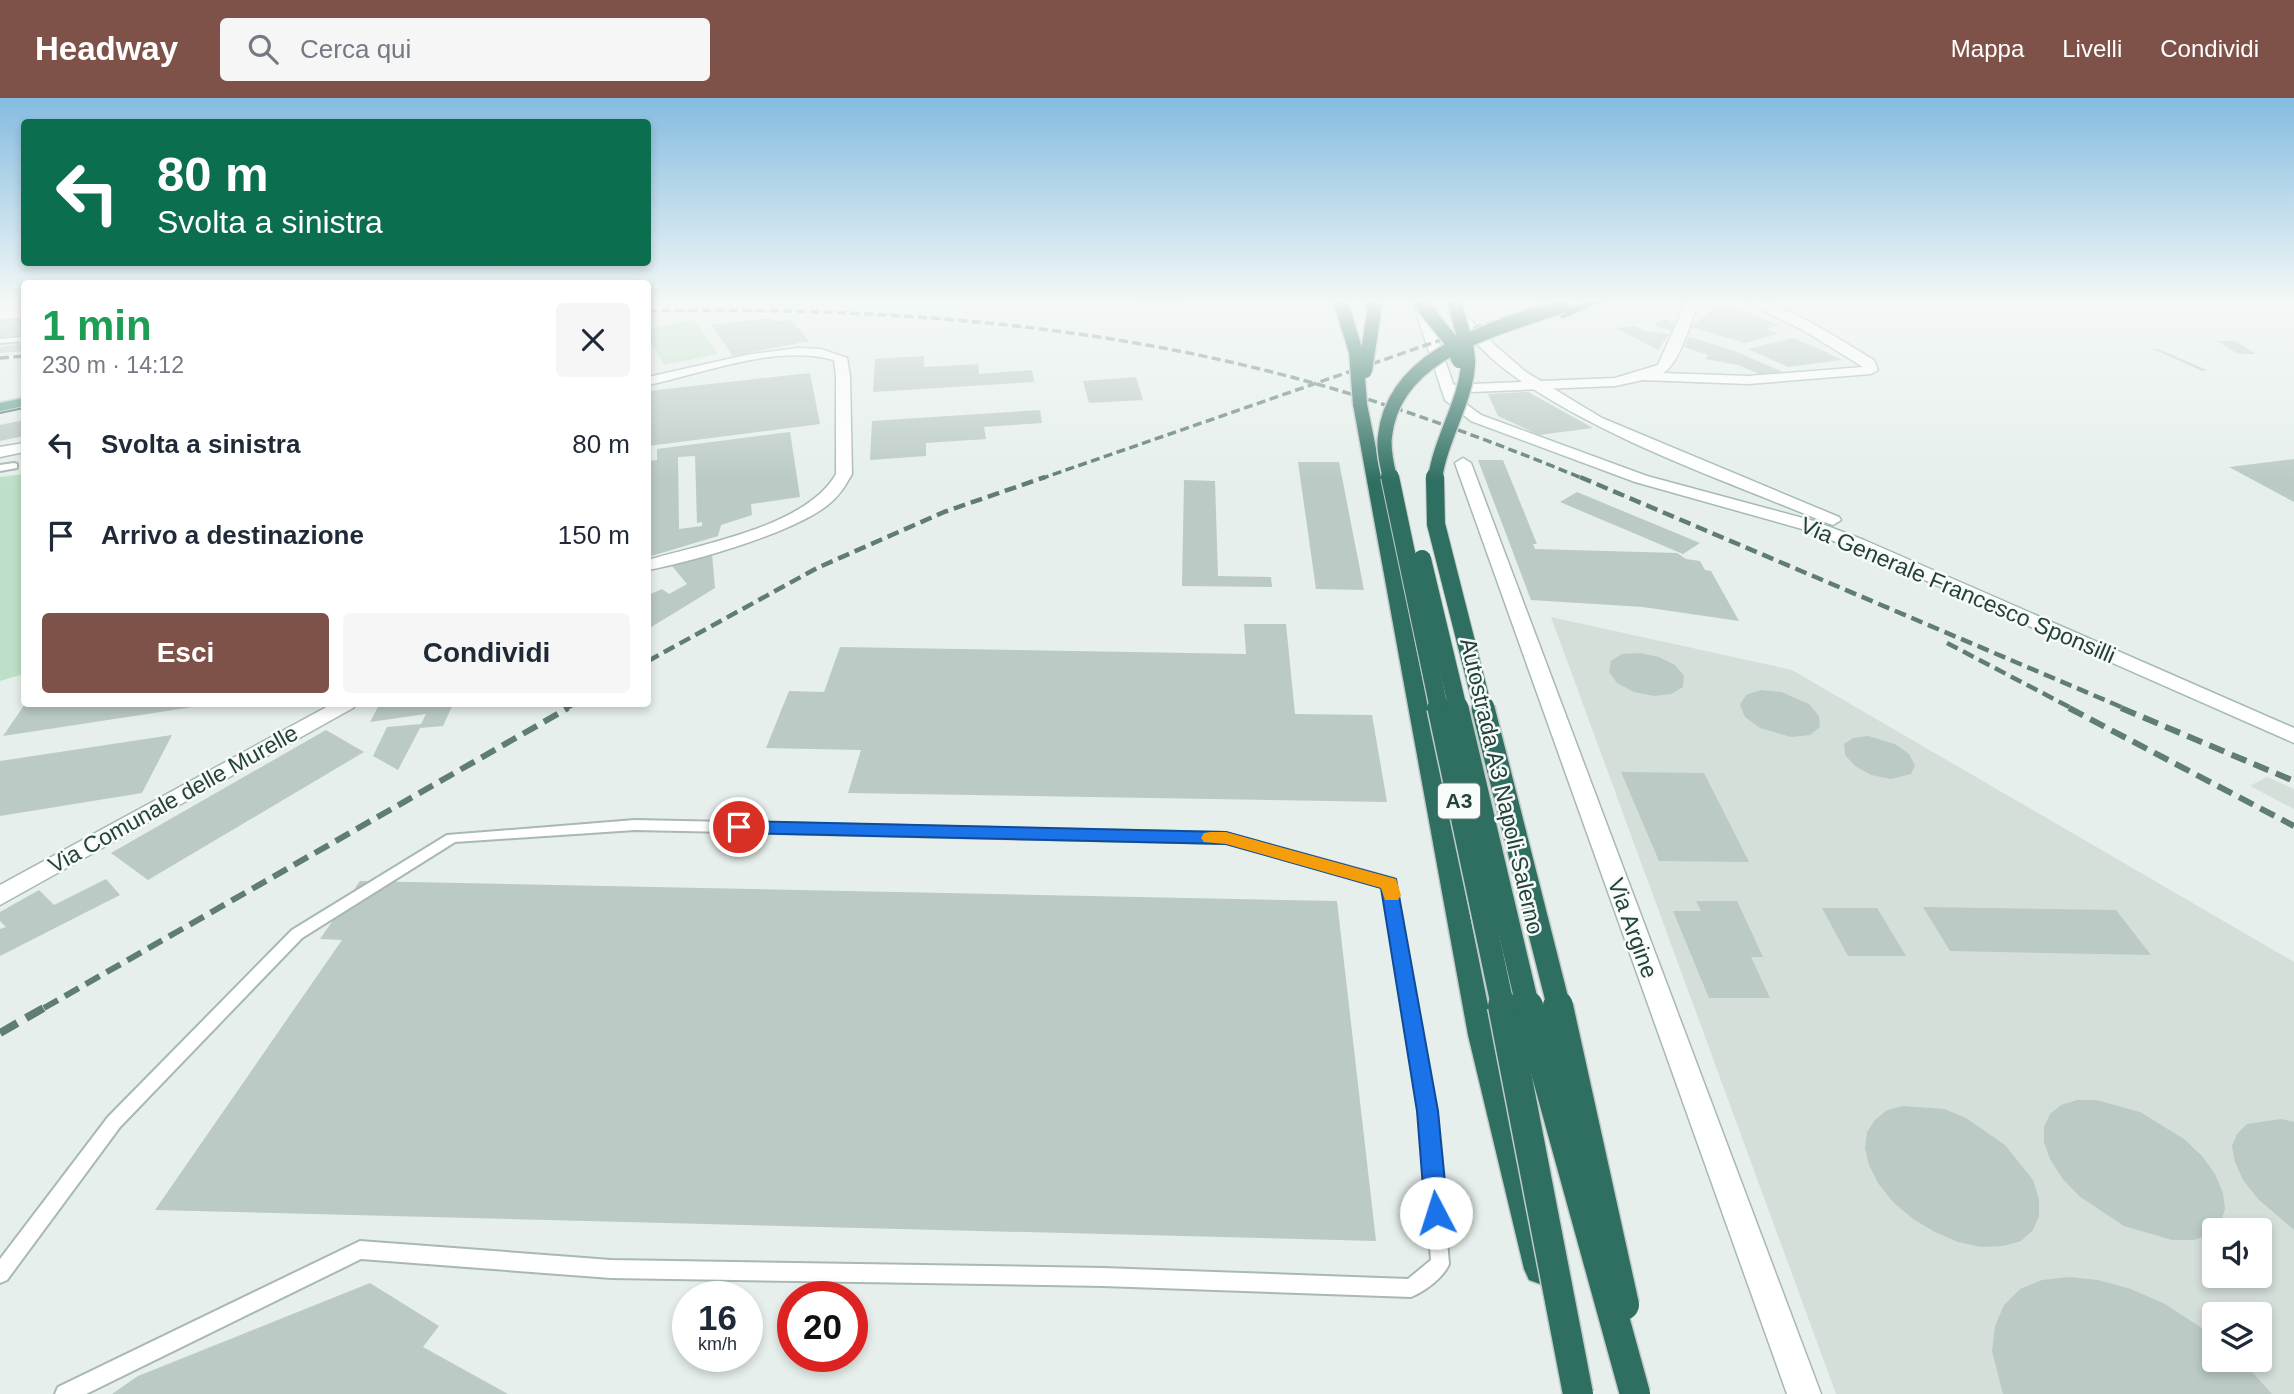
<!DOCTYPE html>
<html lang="it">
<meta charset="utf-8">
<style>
:root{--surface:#fff;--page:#f6f6f7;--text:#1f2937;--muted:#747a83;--accent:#7f5249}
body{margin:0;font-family:Arial,sans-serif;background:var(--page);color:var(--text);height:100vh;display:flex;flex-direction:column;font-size:26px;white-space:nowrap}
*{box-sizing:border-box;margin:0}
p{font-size:23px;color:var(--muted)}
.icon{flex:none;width:38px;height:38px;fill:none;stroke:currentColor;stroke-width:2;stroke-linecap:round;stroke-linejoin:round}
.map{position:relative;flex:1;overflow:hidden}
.sheet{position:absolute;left:21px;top:182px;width:630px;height:427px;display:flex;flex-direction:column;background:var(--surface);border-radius:7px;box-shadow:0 4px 10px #0003}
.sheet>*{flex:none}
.guide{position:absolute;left:21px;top:21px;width:630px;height:147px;border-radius:7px;box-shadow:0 4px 10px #0003;background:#0b6e4f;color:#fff;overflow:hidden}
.buttons{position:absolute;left:2202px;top:1120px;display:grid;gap:14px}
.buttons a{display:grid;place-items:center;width:70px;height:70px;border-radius:7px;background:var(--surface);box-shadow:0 4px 10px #0003;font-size:35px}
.speed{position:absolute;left:672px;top:1183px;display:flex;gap:14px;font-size:35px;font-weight:700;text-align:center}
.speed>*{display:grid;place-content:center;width:91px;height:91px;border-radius:50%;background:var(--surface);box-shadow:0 4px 10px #0003;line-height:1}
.speed small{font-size:18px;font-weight:400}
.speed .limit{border:10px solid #d22;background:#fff;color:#111}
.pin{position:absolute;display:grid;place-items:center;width:60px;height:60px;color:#fff;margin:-30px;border:4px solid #fff;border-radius:50%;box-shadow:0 2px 7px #0007}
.me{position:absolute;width:77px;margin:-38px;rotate:355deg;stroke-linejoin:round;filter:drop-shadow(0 0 5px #0008)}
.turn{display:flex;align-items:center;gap:24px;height:147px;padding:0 21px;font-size:32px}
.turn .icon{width:91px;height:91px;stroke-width:2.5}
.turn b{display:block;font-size:49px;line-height:60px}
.round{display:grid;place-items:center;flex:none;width:74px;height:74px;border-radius:7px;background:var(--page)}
.overview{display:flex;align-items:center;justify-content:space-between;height:119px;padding:0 21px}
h1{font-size:42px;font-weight:700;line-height:52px;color:#1e9e55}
.primary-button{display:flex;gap:14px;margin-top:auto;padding:14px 21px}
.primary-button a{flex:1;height:80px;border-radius:7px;background:var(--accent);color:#fff;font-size:28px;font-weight:700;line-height:80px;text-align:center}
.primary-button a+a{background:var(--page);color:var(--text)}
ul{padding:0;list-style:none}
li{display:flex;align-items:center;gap:21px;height:91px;padding:0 21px}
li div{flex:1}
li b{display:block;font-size:26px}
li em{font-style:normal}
header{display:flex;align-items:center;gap:42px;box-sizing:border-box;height:98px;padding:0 35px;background:var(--accent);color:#fff}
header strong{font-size:33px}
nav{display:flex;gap:38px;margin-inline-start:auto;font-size:24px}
.search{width:490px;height:63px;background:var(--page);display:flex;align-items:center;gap:18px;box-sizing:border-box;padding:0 24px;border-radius:7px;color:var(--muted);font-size:26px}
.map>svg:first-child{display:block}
.built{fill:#d4dfda;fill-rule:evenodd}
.green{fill:#bfe0c8}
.building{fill:#bbcac4;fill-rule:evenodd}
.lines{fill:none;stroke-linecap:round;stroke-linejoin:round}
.lane-casing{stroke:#a8b8b2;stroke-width:4}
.street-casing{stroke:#a8b8b2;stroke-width:3}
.secondary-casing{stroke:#a4bbb3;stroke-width:3}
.primary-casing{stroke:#c2cac8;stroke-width:3}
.highway-casing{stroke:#c2cac8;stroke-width:3}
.lane{fill:#fff;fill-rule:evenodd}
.street{fill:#fff;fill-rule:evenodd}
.secondary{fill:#fff;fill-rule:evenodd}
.primary{fill:#6aa596;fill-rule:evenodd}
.highway{fill:#2f6f62;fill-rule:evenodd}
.tram{stroke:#5f7d75;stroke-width:2}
.rail-far3{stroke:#5f7d75;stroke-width:3.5;stroke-dasharray:9 4.5;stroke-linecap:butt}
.rail-far2{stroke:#5f7d75;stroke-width:4.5;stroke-dasharray:12 6;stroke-linecap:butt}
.rail-far1{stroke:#5f7d75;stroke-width:6;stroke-dasharray:16 8;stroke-linecap:butt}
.rail{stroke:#5f7d75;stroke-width:8;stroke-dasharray:20 10;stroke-linecap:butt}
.highway-bridge-far3-casing{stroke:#c2cac8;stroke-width:17;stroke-linecap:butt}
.highway-bridge-far2-casing{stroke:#c2cac8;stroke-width:20;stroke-linecap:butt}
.highway-bridge-far1-casing{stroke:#c2cac8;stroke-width:26;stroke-linecap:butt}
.highway-bridge-casing{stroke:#c2cac8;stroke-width:33;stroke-linecap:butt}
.highway-bridge-far3{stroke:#2f6f62;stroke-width:14}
.highway-bridge-far2{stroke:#2f6f62;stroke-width:18}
.highway-bridge-far1{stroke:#2f6f62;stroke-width:23}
.highway-bridge{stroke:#2f6f62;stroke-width:30}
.route{fill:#1a73e8;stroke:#114b97;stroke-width:2}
.slow{fill:#f59e0b}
.labels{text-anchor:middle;stroke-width:5;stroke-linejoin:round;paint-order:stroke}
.shield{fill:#f7fbf9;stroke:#637a73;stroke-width:2}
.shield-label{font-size:21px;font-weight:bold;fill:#24423a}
.street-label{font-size:23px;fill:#24423a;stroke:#f7fbf9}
</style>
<header>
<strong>Headway</strong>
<div class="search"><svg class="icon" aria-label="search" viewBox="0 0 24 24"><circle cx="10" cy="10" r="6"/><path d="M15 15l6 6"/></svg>Cerca qui</div>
<nav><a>Mappa</a><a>Livelli</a><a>Condividi</a></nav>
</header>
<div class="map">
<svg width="2294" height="1296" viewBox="0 0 2294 1296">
<rect width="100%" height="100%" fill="#e6efeb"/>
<g class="built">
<path d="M1551 519 1792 572 2294 864V1296H1836ZM2214 1132H2259V1178H2214ZM2214 1216H2259V1262H2214Z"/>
<polygon points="2267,679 2294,691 2294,711 2250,688"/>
</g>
<g class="green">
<polygon points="694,222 718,256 664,267 648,240 648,231"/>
<polygon points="24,376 24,576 0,583 0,379"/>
</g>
<g class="building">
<polygon points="4,202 24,202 24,208 0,210"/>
<polygon points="1138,202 1181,202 1184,207 1143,210"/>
<polygon points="1724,208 1736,213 1742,212 1778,227 1767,231 1778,236 1745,245 1691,229 1713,212"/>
<polygon points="24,218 24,239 15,240 17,237 0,239 0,222"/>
<polygon points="772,220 775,224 790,221 809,243 733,258 711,227"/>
<polygon points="1665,222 1676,226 1671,233 1653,226"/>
<polygon points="1636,228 1644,233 1669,236 1658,252 1616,230"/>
<polygon points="1689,239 1732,252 1788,276 1765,279 1739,267 1705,261 1708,257 1684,249"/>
<polygon points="1793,240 1817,250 1842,262 1788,269 1748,251"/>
<polygon points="2217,243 2235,243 2256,256 2238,256"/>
<polygon points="24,245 24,253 0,255 0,249"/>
<polygon points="2153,251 2158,251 2207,272 2202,273"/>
<polygon points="924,258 924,269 978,266 979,276 1032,272 1034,284 873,294 875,261"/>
<polygon points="810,275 820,326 648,348 648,293"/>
<polygon points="1136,279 1143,302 1089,305 1083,283"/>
<polygon points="1528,294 1593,330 1539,337 1498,318 1488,296"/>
<polygon points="1040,312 1042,325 984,329 986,341 926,345 926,358 870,362 872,323"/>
<polygon points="24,322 24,338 0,343 0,327"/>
<path d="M790 334 800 399 751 406 752 417 721 427 718 438 648 459V363L657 362V351ZM695 358 697 425 702 424V428L679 431 678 359Z"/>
<polygon points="2294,361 2294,404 2229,369"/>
<polygon points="1478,362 1503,362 1537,446 1533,446 1535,451 1677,455 1686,461 1700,463 1705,472 1711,473 1739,523 1643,509 1531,502"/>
<polygon points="1298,364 1339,364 1364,492 1316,491"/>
<polygon points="1184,382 1215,383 1218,478 1271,479 1272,489 1182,488"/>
<polygon points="1577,394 1700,445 1683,456 1560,404"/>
<polygon points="712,456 715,490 648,531 648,497 662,491 669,496 687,486 672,468"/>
<polygon points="1244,526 1286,526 1295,616 1372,617 1387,704 848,695 861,652 766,650 789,593 824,594 840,549 1246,556"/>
<polygon points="1640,555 1659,559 1675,567 1684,578 1683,589 1671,596 1654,598 1634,594 1617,585 1609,574 1611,563 1622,556"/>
<polygon points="1761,592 1781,594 1809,606 1819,618 1820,629 1810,637 1791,639 1760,630 1745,619 1740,607 1746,597"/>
<polygon points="25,606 206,606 206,607 3,638"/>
<polygon points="453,606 443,628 420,630 398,672 373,658 387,629 421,626 426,616 370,624 379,607"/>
<polygon points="326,632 364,654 148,782 111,755"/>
<polygon points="172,637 142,695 0,718 0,663"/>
<polygon points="1868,638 1895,646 1909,656 1915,667 1911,676 1891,681 1871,677 1855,668 1845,657 1844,646 1853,640"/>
<polygon points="1621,674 1704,675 1749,764 1659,763"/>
<polygon points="106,781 120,797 0,858 0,831 6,829 0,823 0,814 39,792 54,807"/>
<polygon points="360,783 1337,803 1376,1143 155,1112 342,842 320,841"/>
<polygon points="1696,803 1737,803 1763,859 1751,859 1770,900 1709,900 1673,813 1701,813"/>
<polygon points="1923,809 2116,812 2151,857 1950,853"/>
<polygon points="1822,810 1877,810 1906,858 1848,858"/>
<polygon points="2077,1002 2096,1002 2140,1014 2184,1041 2202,1058 2215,1076 2223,1095 2225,1111 2220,1126 2210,1136 2194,1142 2172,1142 2124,1128 2079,1098 2062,1080 2050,1061 2044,1044 2044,1029 2050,1016 2061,1007"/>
<polygon points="1903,1008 1944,1011 1966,1020 2005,1047 2033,1082 2039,1101 2039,1118 2033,1132 2021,1143 2003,1148 1981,1149 1958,1144 1935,1134 1913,1121 1893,1104 1878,1085 1869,1067 1865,1050 1867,1034 1875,1022 1887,1012"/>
<polygon points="2281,1021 2294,1024 2294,1132 2258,1101 2243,1082 2235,1064 2232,1048 2237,1036 2247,1026"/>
<polygon points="2069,1179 2098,1182 2131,1191 2165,1206 2214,1238 2214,1262 2241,1262 2272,1296 2003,1296 1992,1253 1995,1228 2004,1207 2020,1191 2042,1182"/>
<polygon points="370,1185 439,1228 423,1249 508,1296 112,1296 138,1278"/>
</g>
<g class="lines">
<g class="lane-casing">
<g id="lane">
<polygon points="24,239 24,243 0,245 0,241"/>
<polygon points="14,365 17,366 17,370 0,373 0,367"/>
<path d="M635 722 1226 735 1394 781 1436 1013 1449 1166C1444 1179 1424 1194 1411 1199L1103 1188 611 1180 361 1161 86 1296H55L58 1289 360 1143 611 1162 1103 1170 1408 1181 1431 1162 1420 1013 1383 788 1226 745 635 732 455 744 302 840 120 1029 7 1182 0 1185V1161L108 1019 292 832 447 737Z"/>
</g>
</g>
<g class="street-casing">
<g id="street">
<path d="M1687 202H1699C1692 220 1680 266 1663 275L1748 278 1863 269 1803 232 1742 202C1784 202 1838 241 1874 262L1878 272 1871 276 1748 286 1643 282 1615 288 1448 295 1441 291 1448 287 1615 280 1658 267Z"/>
<polygon points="24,211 24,219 0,222 0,214"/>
<path d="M798 250 821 251 847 260 850 278 852 376C845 388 840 397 829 406 794 435 694 463 648 472V462C702 446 807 428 836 376V278L834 262C775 246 706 275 648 287V279L746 257Z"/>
<polygon points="24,345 24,354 0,359 0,349"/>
<polygon points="1463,360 1471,365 1821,1296 1787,1296 1455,365"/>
<polygon points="332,606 356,606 353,610 0,807 0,787"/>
</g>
</g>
<g class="secondary-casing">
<g id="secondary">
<polygon points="1412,202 1424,202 1458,300 1481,317 1647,378 1814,423 1864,442 2294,630 2294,645 1852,450 1802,431 1635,384 1471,323 1445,302"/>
<path d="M1438 202H1451L1496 248 1526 274 1602 320 1839 419 1841 422 1833 427 1827 425C1724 382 1610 344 1518 281 1489 261 1460 230 1438 202Z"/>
</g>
</g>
<g class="primary-casing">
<polygon id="primary" points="24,300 24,308 0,313 0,305"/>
</g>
<g class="highway-casing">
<g id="highway">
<polygon points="1589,202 1607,202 1566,219 1562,220 1556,216"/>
<polygon points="1360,302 1367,306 1494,937 1556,1171 1551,1182 1540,1186 1529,1182 1524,1171 1468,937 1353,306"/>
</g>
</g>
<use href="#lane" class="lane"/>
<use href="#street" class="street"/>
<use href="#secondary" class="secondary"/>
<use href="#primary" class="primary"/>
<use href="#highway" class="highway"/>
<polyline class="tram" points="0,315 24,310"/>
<g class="rail-far3">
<path d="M648 213C857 209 1065 222 1268 273 1376 300 1482 339 1584 381"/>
<polyline points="0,260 24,258"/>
<polyline points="1040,381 1556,202"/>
</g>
<g class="rail-far2">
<polyline points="1580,379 2126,611"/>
<polyline points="1947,545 2073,611"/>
<polyline points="648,563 817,470 944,414 1045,379"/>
<polyline points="565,611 574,606"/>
</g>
<g class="rail-far1">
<polyline points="2069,610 2294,728"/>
<polyline points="2121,610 2294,683"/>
<polyline points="44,910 568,610"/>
</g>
<polyline class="rail" points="0,935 47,908"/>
<g class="highway-bridge-far3-casing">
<g id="highway-bridge-far3">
<polyline points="1340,202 1356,254 1360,306"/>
<polyline points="1418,202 1451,243 1459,263"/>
<polyline points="1365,273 1374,214 1373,202"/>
<path d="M1390 381C1387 367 1383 352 1385 338 1394 254 1496 231 1562 208"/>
<path d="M1435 381C1440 342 1466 303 1468 266 1469 249 1458 220 1454 202"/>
</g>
</g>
<g class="highway-bridge-far2-casing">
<g id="highway-bridge-far2">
<polyline points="1390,379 1439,611"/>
<polyline points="1435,379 1436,426 1483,611"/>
<polyline points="1422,461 1458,611"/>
</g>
</g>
<g class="highway-bridge-far1-casing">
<g id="highway-bridge-far1">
<polyline points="1439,610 1503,910"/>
<polyline points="1457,610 1528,910"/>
<polyline points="1483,610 1559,910"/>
</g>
</g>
<g class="highway-bridge-casing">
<g id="highway-bridge">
<polyline points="1503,908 1578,1296"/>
<polyline points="1528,908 1635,1296"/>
<polyline points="1558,908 1624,1207"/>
</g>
</g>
<use href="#highway-bridge-far3" class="highway-bridge-far3"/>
<use href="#highway-bridge-far2" class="highway-bridge-far2"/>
<use href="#highway-bridge-far1" class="highway-bridge-far1"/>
<use href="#highway-bridge" class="highway-bridge"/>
</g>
<linearGradient id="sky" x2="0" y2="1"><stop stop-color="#84bce0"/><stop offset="0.53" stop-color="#f4f8f6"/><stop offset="1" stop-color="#f4f8f6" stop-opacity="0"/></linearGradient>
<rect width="2294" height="384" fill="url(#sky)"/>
<polygon class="route" points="739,723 1226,734 1396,781 1438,1013 1448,1115 1444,1122 1436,1125 1428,1122 1425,1115 1417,1013 1381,790 1226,746 739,735 730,729"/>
<polygon class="slow" points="1210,734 1226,734 1396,781 1401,797 1398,802 1385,802 1381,790 1226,746 1204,744 1201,740 1204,735"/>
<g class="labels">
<rect class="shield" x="1438" y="685.5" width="42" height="35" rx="5"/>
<g class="shield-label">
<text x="1459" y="710">A3</text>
</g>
<g class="street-label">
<text transform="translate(1958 492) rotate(23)" y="8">Via Generale Francesco Sponsilli</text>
<text transform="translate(1502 688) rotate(77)" y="8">Autostrada A3 Napoli-Salerno</text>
<text transform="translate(173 701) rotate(-29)" y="8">Via Comunale delle Murelle</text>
<text transform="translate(1633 830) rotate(70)" y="8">Via Argine</text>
</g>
</g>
</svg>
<div class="buttons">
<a><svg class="icon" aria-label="sound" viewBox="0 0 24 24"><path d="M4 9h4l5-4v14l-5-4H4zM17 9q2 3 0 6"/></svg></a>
<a><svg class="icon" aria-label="layers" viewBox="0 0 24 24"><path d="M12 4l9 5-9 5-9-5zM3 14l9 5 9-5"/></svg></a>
</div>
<div class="speed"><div>16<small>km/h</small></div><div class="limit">20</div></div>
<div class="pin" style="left:739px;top:729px;background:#d93025"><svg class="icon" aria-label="arrive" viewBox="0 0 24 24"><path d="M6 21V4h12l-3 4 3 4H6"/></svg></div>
<svg class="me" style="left:1436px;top:1115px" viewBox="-20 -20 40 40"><circle r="19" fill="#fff"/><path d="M0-13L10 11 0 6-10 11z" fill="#1a73e8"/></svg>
<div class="guide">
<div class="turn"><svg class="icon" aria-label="left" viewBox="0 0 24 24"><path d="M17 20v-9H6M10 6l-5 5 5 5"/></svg><div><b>80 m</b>Svolta a sinistra</div></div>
</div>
<section class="sheet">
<div class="overview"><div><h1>1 min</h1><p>230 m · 14:12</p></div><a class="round"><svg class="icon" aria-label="close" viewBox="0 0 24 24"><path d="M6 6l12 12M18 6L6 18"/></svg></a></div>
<ul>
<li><svg class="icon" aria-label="left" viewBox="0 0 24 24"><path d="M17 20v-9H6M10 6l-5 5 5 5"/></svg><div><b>Svolta a sinistra</b></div><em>80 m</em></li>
<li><svg class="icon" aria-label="arrive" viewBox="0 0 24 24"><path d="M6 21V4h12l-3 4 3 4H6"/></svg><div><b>Arrivo a destinazione</b></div><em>150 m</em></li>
</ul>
<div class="primary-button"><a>Esci</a><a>Condividi</a></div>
</section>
</div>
